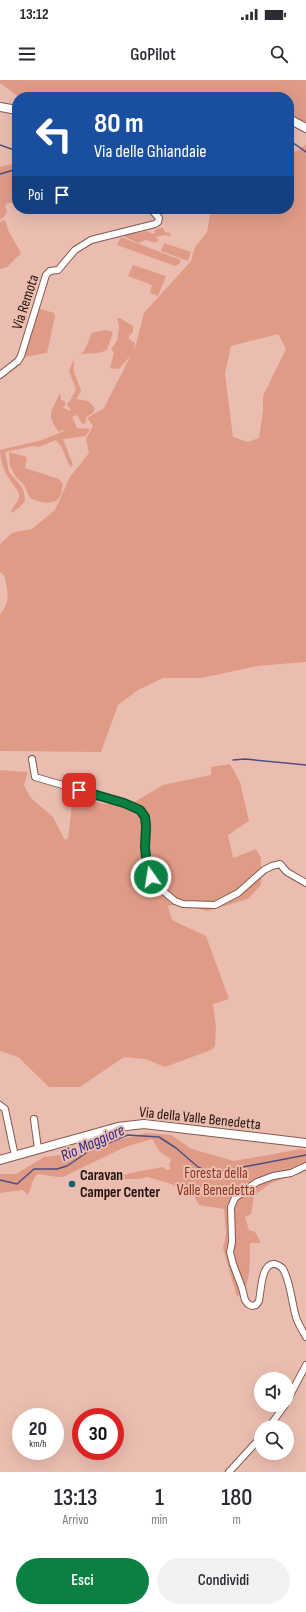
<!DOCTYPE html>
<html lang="it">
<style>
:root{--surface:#fff;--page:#f2f2f3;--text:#2b2b33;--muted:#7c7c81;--accent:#0b8043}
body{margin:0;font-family:"Sofia Sans Condensed",sans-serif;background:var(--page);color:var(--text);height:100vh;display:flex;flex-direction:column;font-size:15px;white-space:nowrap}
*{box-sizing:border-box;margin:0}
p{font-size:13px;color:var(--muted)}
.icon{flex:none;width:22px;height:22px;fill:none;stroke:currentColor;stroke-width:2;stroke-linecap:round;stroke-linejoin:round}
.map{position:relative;height:1392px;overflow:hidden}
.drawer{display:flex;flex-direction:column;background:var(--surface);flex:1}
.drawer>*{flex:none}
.hud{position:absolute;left:12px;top:12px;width:282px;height:122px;border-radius:16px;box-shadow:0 4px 16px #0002;background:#1a4fa0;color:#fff;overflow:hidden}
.buttons{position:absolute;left:254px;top:1292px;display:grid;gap:8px}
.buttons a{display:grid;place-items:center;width:40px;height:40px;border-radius:50%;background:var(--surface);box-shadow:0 4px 16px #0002;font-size:20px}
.speed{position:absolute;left:12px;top:1328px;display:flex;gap:8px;font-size:20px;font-weight:700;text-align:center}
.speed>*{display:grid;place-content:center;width:52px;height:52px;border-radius:50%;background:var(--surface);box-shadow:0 4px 16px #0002;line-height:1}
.speed small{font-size:10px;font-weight:400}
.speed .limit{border:6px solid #d22;background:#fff;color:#111}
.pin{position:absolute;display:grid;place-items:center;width:34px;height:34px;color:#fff;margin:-17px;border-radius:8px;box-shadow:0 2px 6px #0006}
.me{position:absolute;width:44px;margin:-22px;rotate:347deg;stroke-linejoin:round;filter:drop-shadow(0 0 3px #0008)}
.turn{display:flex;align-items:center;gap:14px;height:84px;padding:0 16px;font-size:18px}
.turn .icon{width:52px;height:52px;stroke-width:2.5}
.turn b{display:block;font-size:28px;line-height:34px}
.then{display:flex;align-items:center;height:38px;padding:0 16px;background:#0003;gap:8px;font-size:15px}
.eta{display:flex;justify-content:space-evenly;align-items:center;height:68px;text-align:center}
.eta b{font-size:24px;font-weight:600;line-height:28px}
.button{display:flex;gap:8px;margin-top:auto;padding:8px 16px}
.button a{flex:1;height:46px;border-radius:24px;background:var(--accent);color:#fff;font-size:16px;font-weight:600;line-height:46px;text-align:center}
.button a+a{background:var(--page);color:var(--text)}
.status{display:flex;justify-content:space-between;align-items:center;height:28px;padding:0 20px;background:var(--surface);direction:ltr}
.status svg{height:11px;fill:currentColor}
header{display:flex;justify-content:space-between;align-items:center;height:52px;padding:0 16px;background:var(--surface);font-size:18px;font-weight:600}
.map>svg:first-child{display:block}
.green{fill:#e09b87;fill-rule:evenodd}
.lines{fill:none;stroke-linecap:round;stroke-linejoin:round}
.stream{stroke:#4d4e84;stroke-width:1.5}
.street-casing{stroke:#825a4f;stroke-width:8}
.secondary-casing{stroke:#825a4f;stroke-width:10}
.street{stroke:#fff;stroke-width:6}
.secondary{stroke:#fff;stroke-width:8}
.route-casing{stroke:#07532c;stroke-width:10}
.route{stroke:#0b8043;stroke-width:7}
.poi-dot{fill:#186070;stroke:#ebbdb0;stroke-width:1.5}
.labels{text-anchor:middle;stroke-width:4;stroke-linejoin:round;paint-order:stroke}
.street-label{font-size:15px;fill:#22120e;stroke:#ebbdb0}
.park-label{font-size:15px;fill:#89341b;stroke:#ebbdb0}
.poi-label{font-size:15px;font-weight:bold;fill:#22120e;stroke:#ebbdb0;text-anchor:start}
.water-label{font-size:16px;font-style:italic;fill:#2b2786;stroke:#ebbdb0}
</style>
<div class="status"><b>13:12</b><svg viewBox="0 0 49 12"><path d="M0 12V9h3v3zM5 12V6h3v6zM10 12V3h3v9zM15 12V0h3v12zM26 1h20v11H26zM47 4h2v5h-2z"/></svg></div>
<header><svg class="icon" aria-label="menu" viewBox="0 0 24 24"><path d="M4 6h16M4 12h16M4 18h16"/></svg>GoPilot<svg class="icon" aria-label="search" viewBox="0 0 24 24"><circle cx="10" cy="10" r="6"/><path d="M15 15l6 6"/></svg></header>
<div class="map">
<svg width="306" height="1392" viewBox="0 0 306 1392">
<rect width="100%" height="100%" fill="#ebbdb0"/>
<g class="green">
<polygon points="0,0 306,0 306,42 289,36 289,17 267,17 264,13 255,17 19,17 0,3"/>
<path d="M306 64V582L257 586 201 598H163L138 610 118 625 101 672 0 671V534C11 522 8 510 4 495L0 492V464L12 453 32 449 55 430 70 397 89 373 86 359 93 346 87 338 104 328 131 275 119 289 110 288 114 273 111 269 117 261 119 247 117 238H120L133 246V252L129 256V259L135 263 133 271 136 264 144 233 191 181 195 167 207 152 211 129H289V66L296 72ZM278 254 286 269 263 316V331L259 358 248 362 233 357 225 294 231 266Z"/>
<polygon points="17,83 17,94 15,102 17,101 17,114 12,123 7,123 5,127 7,130 5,136 0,140 0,113 13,110 0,113 0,87"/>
<polygon points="5,140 9,152 21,173 7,187 0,189 0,142"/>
<polygon points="159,148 163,148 165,152 170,153 171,156 165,155 155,157 159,160 155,163 146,160 138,163 123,156 135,152 138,153 146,151 154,154 155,153 155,150"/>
<polygon points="121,157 181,180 179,184 175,186 117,165"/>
<polygon points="164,163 191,172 188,181 161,171"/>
<polygon points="133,185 166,196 158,216 150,213 152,205 128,196"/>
<polygon points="41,229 54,233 55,236 47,273 24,277 38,230"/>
<polygon points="105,250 113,252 107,270 99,273 80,274 84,271 92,253"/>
<path d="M74 279C75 283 73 288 74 292 76 298 79 304 81 311L76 319 88 321 95 328 93 333 86 337V343L82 344 77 335 72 337 77 348 90 349 86 356 63 359 73 385 70 387 61 366 56 360 38 367 33 366 5 372 9 392 21 406 24 412 25 421 20 427 11 433C11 428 18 423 19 417 19 409 13 406 10 400 4 392 0 379 0 370L42 360 64 351 63 350 59 352C45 334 52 331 60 313L61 320 65 321V326L62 327 70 331 71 330 66 324 70 321 76 309 69 291Z"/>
<path d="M9 372 27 377 25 388 59 399 63 404C62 408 62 413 60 416 55 427 38 422 30 418L24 405 16 397 10 386Z"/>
<polygon points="230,684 240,702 249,741 228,755 233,778 256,769 261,778 261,805 248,819 208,831 179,824 168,826 172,840 206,856 229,919 213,924 216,947 215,966 211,970 165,987 145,979 124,977 80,1007 49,1007 18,977 0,971 0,690 28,692 24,705 30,717 53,737 65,760 68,758 73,717 104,724 131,724 163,705 211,695 211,687"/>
<path d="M146 1053 171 1055 192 1069 234 1081 301 1069 306 1070V1084L296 1088 287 1097 271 1103 254 1115 251 1134 245 1137 249 1150 255 1152 261 1163H250C249 1180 253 1206 237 1217L223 1168 226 1154 224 1129 199 1125 194 1116 169 1103 147 1097 141 1099H113L130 1093 163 1087 166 1090 171 1089 169 1086 171 1079 160 1072 152 1059 125 1067 63 1097C53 1097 48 1095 38 1094 31 1100 32 1108 28 1115L23 1110 0 1113V1094H16L44 1077 61 1075Z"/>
</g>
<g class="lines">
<g class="stream">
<polyline points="289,60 306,72"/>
<polyline points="0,65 17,71"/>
<polyline points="0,94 17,89"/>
<polyline points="233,680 245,679 306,685"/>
<polyline points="0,1100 17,1104 34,1089 57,1089 67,1086 89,1071 128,1055 159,1057 176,1068 198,1087 207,1091 217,1092 306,1075"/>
</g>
<g class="street-casing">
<g id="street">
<polyline points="0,295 18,281 21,276 46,195 50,191 58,190 75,170 91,160 155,144 158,142 159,138 151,129"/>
<polyline points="32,679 35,697 124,723 140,730 145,737 147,746 145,767 147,787 151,797 156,805 175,821 183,824 215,825 238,813 264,790 272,786 280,784 287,792 306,803"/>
<polyline points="0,1025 5,1029 15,1076"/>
<polyline points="34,1039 38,1069"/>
<path d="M306 1086 291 1093 273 1096 257 1102 244 1111 235 1118 231 1127 232 1162 230 1172 233 1184 242 1208 245 1220 248 1224 252 1226 256 1225 259 1221C261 1212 261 1182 275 1184 278 1185 281 1186 283 1189 290 1200 292 1224 296 1237 298 1244 303 1251 306 1257"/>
<polyline points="287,1321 306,1285"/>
<polyline points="269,1347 285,1325"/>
<polyline points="229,1392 261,1357"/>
</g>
</g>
<g class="secondary-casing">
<g id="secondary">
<polyline points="0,27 17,30"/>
<polyline points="289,39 306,48"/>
<polyline points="0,1080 118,1047 144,1044 306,1063"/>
</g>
</g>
<use href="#street" class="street"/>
<use href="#secondary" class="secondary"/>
</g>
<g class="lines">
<g class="route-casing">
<polyline id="route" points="79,710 124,723 140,730 145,737 146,746 145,767 147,787 151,797"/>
</g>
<use href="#route" class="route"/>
</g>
<circle class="poi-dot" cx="72" cy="1104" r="4"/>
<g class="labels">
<g class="street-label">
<text transform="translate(25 222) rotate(-72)" y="5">Via Remota</text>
<text transform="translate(200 1038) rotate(6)" y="5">Via della Valle Benedetta</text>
</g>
<g class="park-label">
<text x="216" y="1098">Foresta della<tspan x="216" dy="17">Valle Benedetta</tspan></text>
</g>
<g class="poi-label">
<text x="80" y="1100">Caravan<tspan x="80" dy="17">Camper Center</tspan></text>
</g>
<g class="water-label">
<text transform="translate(92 1062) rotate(-24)" y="6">Rio Maggiore</text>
</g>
</g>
</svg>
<div class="buttons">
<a><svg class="icon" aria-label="sound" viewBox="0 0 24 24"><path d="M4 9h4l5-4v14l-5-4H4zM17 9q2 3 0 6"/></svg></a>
<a><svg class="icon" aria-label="search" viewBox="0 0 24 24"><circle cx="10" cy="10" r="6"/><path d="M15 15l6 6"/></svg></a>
</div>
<div class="speed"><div>20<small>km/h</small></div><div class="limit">30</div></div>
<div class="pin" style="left:79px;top:710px;background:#d93025"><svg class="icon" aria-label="arrive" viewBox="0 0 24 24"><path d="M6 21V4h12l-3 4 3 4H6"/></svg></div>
<svg class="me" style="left:151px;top:797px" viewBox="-20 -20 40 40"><circle r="17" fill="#0b8043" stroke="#fff" stroke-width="3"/><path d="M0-11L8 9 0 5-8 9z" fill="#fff"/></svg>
<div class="hud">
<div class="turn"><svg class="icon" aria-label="left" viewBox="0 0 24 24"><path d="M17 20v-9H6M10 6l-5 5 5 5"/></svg><div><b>80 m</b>Via delle Ghiandaie</div></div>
<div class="then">Poi<svg class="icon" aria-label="arrive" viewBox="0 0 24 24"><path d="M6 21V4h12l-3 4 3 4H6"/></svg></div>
</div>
</div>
<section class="drawer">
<div class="eta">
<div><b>13:13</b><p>Arrivo</p></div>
<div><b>1</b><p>min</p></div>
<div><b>180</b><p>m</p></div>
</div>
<div class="button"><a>Esci</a><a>Condividi</a></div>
</section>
